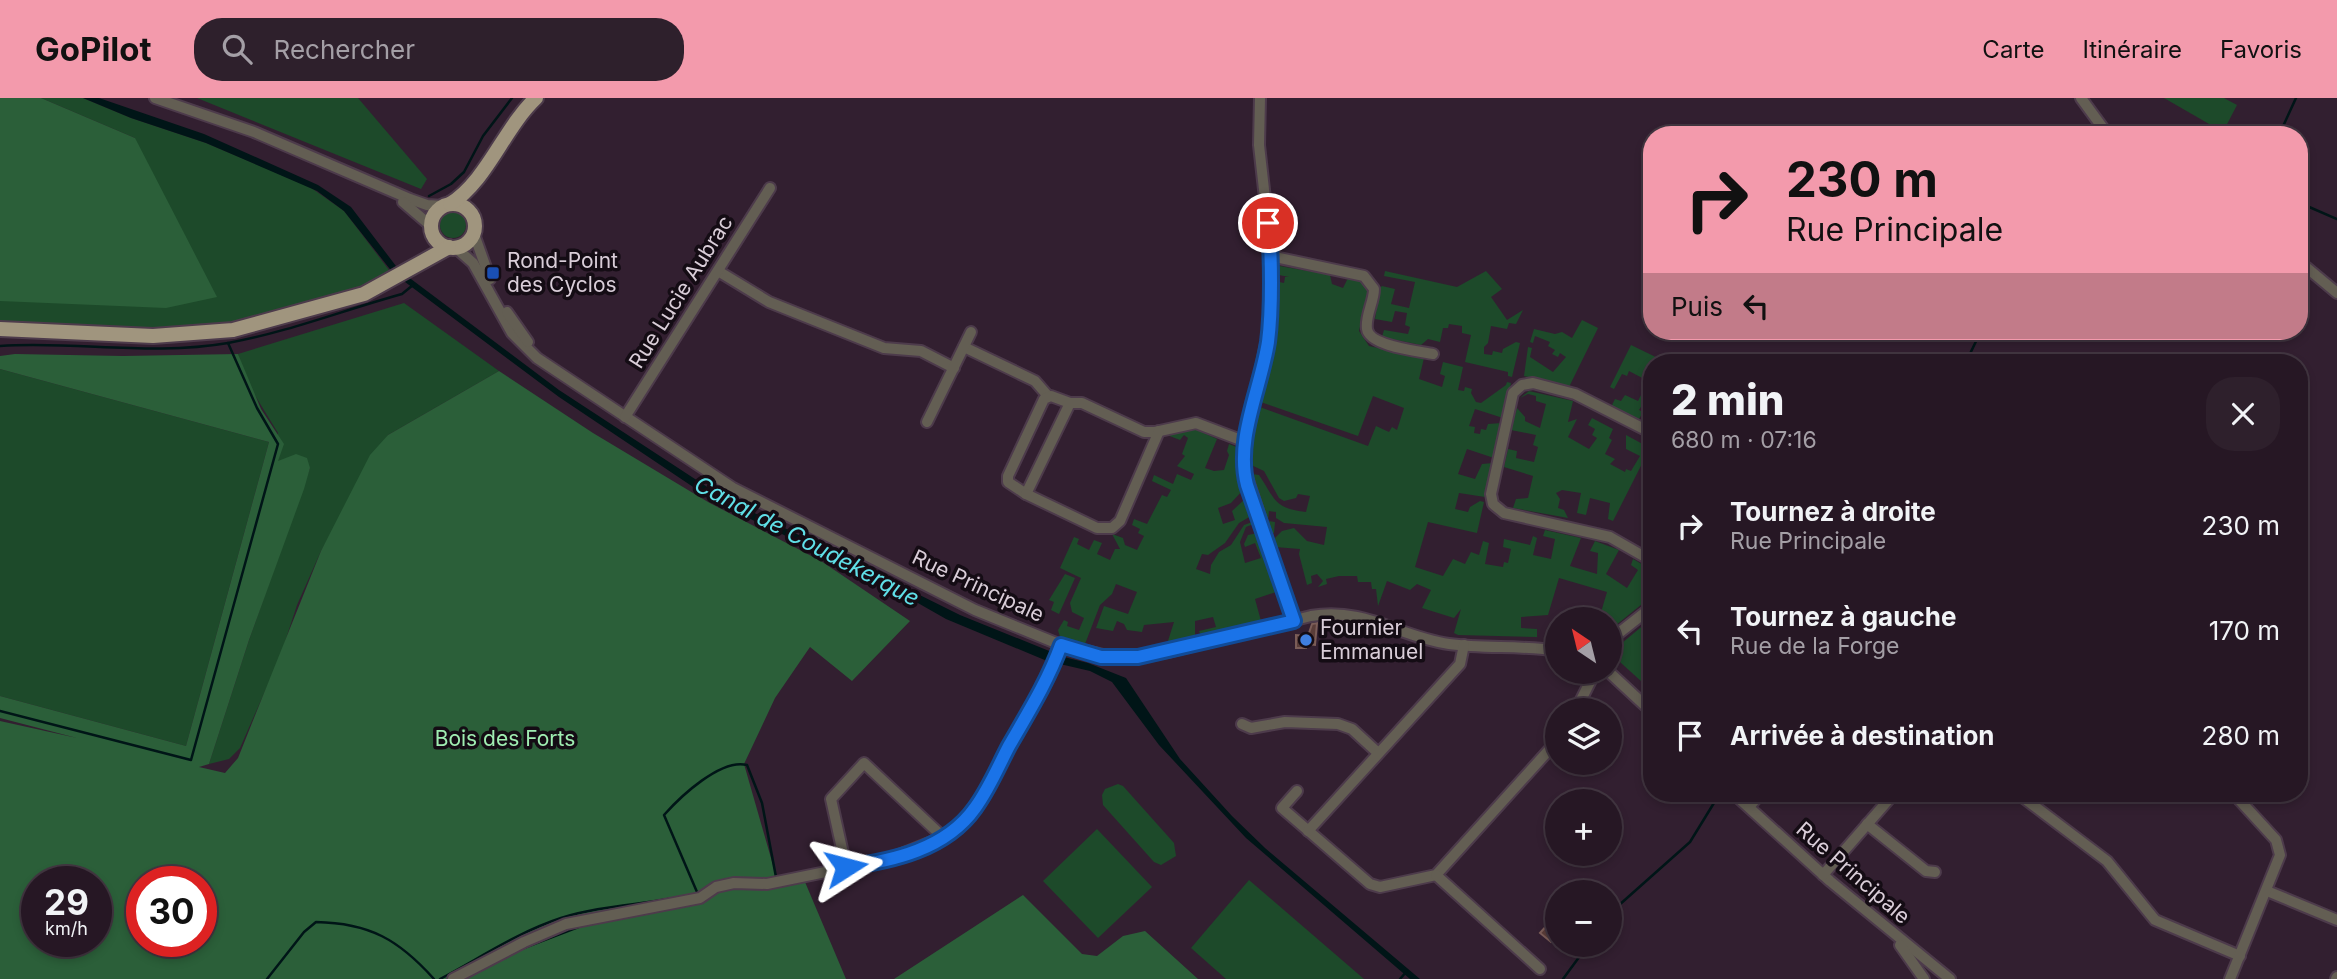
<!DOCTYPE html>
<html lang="fr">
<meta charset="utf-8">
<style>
:root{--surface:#261724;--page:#2e202c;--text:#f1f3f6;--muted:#a49fa6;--line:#423641;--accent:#f39aac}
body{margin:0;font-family:Inter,sans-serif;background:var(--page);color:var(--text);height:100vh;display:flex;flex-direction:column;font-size:26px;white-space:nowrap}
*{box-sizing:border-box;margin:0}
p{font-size:23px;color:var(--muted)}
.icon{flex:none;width:38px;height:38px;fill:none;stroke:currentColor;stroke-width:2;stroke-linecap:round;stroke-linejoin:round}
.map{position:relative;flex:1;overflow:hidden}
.drawer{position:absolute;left:1643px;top:256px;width:665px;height:448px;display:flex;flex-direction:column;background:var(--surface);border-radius:28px;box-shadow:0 4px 10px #0003,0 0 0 2px var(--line)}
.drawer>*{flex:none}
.banner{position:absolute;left:1643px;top:28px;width:665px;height:214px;border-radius:28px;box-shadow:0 4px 10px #0003,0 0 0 2px var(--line);background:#f39aac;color:#111;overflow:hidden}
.needle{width:46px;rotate:325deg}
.tools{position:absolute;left:1545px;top:509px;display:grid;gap:14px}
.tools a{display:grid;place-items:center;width:77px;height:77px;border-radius:50%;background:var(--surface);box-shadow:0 4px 10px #0003,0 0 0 2px var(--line);font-size:35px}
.speed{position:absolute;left:21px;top:768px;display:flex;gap:14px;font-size:35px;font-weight:700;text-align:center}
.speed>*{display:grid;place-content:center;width:91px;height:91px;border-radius:50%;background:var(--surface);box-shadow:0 4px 10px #0003,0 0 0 2px var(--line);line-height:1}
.speed small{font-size:18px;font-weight:400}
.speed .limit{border:10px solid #d22;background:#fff;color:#111}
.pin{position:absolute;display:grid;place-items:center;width:60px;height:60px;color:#fff;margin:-30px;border:4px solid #fff;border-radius:50%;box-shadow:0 2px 7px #0007}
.me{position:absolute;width:77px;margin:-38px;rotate:81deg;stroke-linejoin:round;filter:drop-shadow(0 0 5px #0008)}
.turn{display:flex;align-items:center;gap:24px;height:147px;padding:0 28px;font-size:32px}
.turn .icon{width:91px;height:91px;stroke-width:2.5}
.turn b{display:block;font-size:49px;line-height:60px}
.then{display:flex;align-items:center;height:66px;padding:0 28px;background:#0003;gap:14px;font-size:26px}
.round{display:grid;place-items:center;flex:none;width:74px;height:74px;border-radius:28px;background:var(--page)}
.head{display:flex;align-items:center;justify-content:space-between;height:119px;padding:0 28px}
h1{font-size:42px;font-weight:800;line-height:52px}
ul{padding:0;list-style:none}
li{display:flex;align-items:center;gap:21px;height:105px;padding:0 28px}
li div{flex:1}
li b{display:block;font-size:26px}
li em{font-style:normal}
header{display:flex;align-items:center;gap:42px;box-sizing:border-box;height:98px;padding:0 35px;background:var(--accent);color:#111}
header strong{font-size:33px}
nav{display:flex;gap:38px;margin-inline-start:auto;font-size:24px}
.search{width:490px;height:63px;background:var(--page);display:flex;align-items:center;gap:18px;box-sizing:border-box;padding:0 24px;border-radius:28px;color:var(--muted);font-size:26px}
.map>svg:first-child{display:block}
.green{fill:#1d4a2a}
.forest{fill:#2b5f39;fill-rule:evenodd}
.water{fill:#001517}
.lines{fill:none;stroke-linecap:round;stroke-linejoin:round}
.stream{stroke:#001517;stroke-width:2.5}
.building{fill:#5a3d39;stroke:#7b5d58;stroke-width:2}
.minor-casing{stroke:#4d3b4b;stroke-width:14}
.major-casing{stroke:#4d3b4b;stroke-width:18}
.minor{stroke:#635e53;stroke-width:10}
.major{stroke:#a0957e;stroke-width:14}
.route-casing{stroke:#114b97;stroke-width:18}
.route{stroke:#1a73e8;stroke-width:12}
.transit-dot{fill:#1a4fb4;stroke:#140c14;stroke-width:2.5}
.shop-dot{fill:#3f7fe0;stroke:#140c14;stroke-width:2.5}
.labels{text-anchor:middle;stroke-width:7;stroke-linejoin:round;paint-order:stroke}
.poi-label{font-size:21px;fill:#d9cdd8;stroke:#140c14;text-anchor:start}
.street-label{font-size:21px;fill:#d9cdd8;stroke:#140c14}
.park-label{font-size:21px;fill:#9fedb1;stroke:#140c14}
.water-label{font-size:23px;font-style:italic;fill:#60e0e8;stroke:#140c14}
</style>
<header>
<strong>GoPilot</strong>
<div class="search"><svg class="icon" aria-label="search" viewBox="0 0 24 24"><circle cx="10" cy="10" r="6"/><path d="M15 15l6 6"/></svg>Rechercher</div>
<nav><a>Carte</a><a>Itinéraire</a><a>Favoris</a></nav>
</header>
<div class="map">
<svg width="2337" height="881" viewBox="0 0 2337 881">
<rect width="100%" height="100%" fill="#321f30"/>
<g class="green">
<polygon points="41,0 83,0 131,20 206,45 310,89 344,113 389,172 372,184 352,193 238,225 173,232 0,225 0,203 16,203 135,40"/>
<polygon points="197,0 358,0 427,81 421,91"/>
<polygon points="2164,0 2224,0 2237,7 2223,34"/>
<circle cx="453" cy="127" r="13"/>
<path d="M1274 167 1330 177 1332 186 1343 190 1348 180 1362 183 1368 192 1359 233 1369 248 1424 260 1419 281 1442 289 1445 278 1440 276 1443 264 1463 269 1458 292 1464 293 1465 289 1472 291 1471 295 1476 304 1481 305 1506 287 1507 284 1511 285 1503 320 1475 311 1469 328 1475 329 1474 335 1480 336 1481 331 1486 332 1488 326 1502 325 1494 360 1467 351 1458 376 1475 381 1482 366 1493 365 1485 399 1459 395 1455 411 1468 414 1470 409 1480 403 1484 404 1477 435 1428 424 1415 469 1443 478 1453 461 1465 466 1471 454 1479 457 1483 443 1489 445 1485 466 1503 469 1504 464 1508 465 1511 451 1503 449 1504 441 1530 447 1533 438 1537 440 1533 457 1551 461 1555 441 1543 438 1545 432 1581 440 1570 468 1597 476 1598 455 1590 453 1595 443 1619 452 1606 476 1627 490 1638 472 1631 467 1633 461 1652 472V498L1610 532V522L1599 521 1607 494 1559 480 1548 517 1521 519V530L1537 531V539L1458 537 1454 535 1461 511 1454 520 1422 510 1431 492 1417 486 1410 492 1387 483 1378 508 1376 491H1372L1371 484H1358L1357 478H1339L1326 481 1327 486 1318 489 1323 483 1317 476 1311 478 1312 485 1307 487 1299 456 1300 451 1275 449 1274 441 1282 433 1294 430 1307 443 1324 447 1327 429 1284 425 1276 420V414L1269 413 1268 423 1275 424 1274 435H1269L1251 379 1252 376 1259 377C1276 402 1273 410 1306 414L1310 398 1298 396 1296 400 1284 403 1279 400 1264 373 1249 366V351L1257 308 1368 348 1376 328 1389 334 1392 329 1397 332 1404 310 1373 298 1358 338 1258 303 1274 228V183L1284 185 1285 179H1289L1274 176Z"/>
<polygon points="1385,173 1457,189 1486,173 1502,191 1491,199 1507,222 1523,212 1516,226 1509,225 1507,231 1491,228 1488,245 1484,249 1484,256 1492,257 1493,253 1502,255 1503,251 1516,244 1520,245 1512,279 1508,278 1508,274 1465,264 1471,237 1462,235 1462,228 1449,226 1448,230 1443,230 1440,244 1428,241 1421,247 1382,239 1384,232 1408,236 1410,229 1405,227 1407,215 1395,213 1392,224 1375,221 1380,190 1382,188 1395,191 1391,206 1409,210 1415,184 1384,178"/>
<polygon points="404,205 499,273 388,337 321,453 297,507 280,559 240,650 229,661 209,666 249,542 310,370 278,364 278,335 248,286 238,256"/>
<polygon points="1582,222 1598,230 1569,289 1524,278 1528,249 1532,250 1530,259 1553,274 1566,259 1560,255 1558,259 1552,256 1555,252 1548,248 1550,244 1535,238 1533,245 1530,244 1534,231 1555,236 1562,234 1572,240"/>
<polygon points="1631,247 1666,264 1652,264 1652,291 1639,312 1643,314 1638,323 1611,309 1615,301 1621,303 1625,297 1638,303 1648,283 1629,273 1627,278 1622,276 1614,291 1610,289"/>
<polygon points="0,271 269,344 186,648 0,598"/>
<polygon points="1529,293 1573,303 1568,324 1577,321 1568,339 1589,351 1597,340 1592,337 1595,331 1588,327 1592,320 1613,331 1609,340 1612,342 1605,356 1615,361 1610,366 1625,374 1626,371 1631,373 1640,358 1626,351 1626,337 1650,350 1613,423 1608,421 1610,405 1590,400 1586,417 1577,415 1581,395 1562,392 1556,395 1560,401 1558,410 1564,412 1568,420 1513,410 1516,401 1528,400 1533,378 1504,369 1508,351 1517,353 1516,360 1534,364 1538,349 1533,347 1536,337 1511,332 1517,310 1525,319 1525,323 1540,330 1546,306 1536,303 1536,298 1528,296 1520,300"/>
<polygon points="1195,331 1217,341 1205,370 1214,373 1224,372 1229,357 1227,353 1229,346 1239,350 1238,370 1243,392 1231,405 1218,410 1223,426 1235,422 1232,413 1245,401 1251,418 1239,425 1225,445 1208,457 1202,456 1196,471 1210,476 1211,467 1219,454 1231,447 1244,427 1255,423 1256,425 1246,429 1240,444 1245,465 1261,460 1255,445 1245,449 1244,446 1248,437 1258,435 1279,493 1255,501 1261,523 1201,538 1199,533 1216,529 1213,519 1195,523 1195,540 1167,546 1174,524 1144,527 1142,534 1127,532 1124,526 1117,523 1113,533 1096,530 1104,508 1128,516 1137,494 1116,486 1112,496 1100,507 1085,546 1060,539 1058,532 1064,522 1068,524 1067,528 1079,532 1084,520 1072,514 1070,505 1081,480 1060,470 1074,439 1079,441 1077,446 1089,452 1094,442 1102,445 1097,456 1110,462 1115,451 1120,451 1112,436 1123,440 1125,447 1137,452 1144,438 1138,435 1140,431 1132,427 1134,421 1147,426 1162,397 1167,399 1171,392 1152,383 1154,377 1173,386 1177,376 1191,382 1194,376 1177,368 1185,358 1182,356 1188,340 1184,337 1180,342 1167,337"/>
<polygon points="1065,476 1075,480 1059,516 1051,512 1054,504 1049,502"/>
<polygon points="1652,520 1652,593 1610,555"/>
<polygon points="1118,686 1123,688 1174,745 1176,758 1161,767 1154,764 1103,707 1102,697 1105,691"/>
<polygon points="1097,731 1152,789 1098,840 1043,783"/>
<polygon points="1249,782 1364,881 1226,881 1191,850"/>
</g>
<g class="forest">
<polygon points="0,0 41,0 135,40 217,199 166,210 0,203"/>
<path d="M15 256 123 258 238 256 261 311 284 346 278 363 296 356 307 360 310 370 304 391 249 542 209 666 199 669 225 675 238 660 321 453 370 357 388 337 499 273 593 335 708 404 821 463 910 523 852 583 810 549 775 600 744 666 777 781 805 784 846 881H0V623L77 640 0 620V598L186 648 269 344 0 271V258ZM37 784H96V844H37ZM142 784H201V844H142Z"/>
<polygon points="1023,797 1082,856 1097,858 1123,838 1145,833 1198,881 894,881"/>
</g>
<polygon class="water" points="83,0 99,0 204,36 318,87 351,109 399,172 559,292 724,400 960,517 1064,559 1088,565 1126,580 1180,661 1232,718 1265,750 1420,881 1410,881 1246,740 1159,647 1112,584 1090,573 1047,563 946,521 874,480 717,405 559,299 393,175 344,113 317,93 206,45 131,20"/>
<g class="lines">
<g class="stream">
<polyline points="2279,37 2296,0"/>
<polyline points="429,98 451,86 464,74 483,38 512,0"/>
<polyline points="2300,105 2337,121"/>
<path d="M0 248C76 243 153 258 228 245 288 234 344 212 402 196L413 187"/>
<polyline points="1966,264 1981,233"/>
<polyline points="0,613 191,662 278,346 257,310 228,245"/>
<path d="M697 794 664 717C680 699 721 660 747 667L762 705 776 779"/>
<polyline points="1610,818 1618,808 1690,744 1717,700"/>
<polyline points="521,851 581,828"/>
<path d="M267 881 304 834 316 824C370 825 399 842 434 881"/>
<path d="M440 881C480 860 518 834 561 820 596 809 633 807 668 801"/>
<polyline points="1400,881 1407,873"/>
<polyline points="1563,881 1588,847"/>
</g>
</g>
<g class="building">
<polygon points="1317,525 1315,547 1307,546 1306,550 1296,550 1296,537 1308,538 1312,526"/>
<polygon points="1558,815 1558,837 1551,844 1540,835"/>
</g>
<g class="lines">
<g class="minor-casing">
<g id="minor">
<polyline points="155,0 254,34 410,101 427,107 444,108"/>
<polyline points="1260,0 1259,47 1270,145 1269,231 1246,344 1244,370 1294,523"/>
<polyline points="2081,0 2108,37"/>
<polyline points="403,104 431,128"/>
<polyline points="474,136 490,181"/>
<path d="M456 150 473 165 512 235 537 260 733 390 975 512 1061 547 1116 560 1168 554 1311 518C1366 509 1399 539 1449 546 1485 551 1521 547 1558 553"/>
<path d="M1270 158 1364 178 1374 191C1374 204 1365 218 1367 231 1369 248 1418 253 1433 256"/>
<polyline points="2300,164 2337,195"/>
<polyline points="718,173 769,204 884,250 921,253 954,270"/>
<polyline points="507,214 528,244"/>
<polyline points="964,249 1035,283 1048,298"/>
<polyline points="1070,305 1026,396 1008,384 1008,378 1044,301 1051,298 1070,305 1082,305 1144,334 1155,334 1196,325 1246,344"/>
<polyline points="625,319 770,90"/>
<polyline points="927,324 971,234"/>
<polyline points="1652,335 1575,296 1533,285 1522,287 1513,295 1491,396 1493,406 1504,415 1610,439 1652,463"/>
<polyline points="1026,396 1097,430 1112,430 1120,423 1159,333"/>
<polyline points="1610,542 1652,509"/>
<polyline points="1609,574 1652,614"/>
<polyline points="1576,612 1595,574"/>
<polyline points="1242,626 1251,630 1285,624 1338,626 1352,631 1377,654"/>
<polyline points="1297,693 1282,710 1370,786 1380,789 1436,777 1558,642"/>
<polyline points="1733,695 1830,783 1950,881"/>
<polyline points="2017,695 2107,763 2155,822 2240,858"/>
<polyline points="1749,709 1761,695"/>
<polyline points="1867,726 1926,773 1935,774"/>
<polyline points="1308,733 1460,566 1464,547"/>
<polyline points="846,769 831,701 864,665 944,740"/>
<polyline points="1436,777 1540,871"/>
<polyline points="1823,777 1891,699"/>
<polyline points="2267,793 2337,822"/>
<polyline points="1900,847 1924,881"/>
<polyline points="453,881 524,844 566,826 700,800 716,789 734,785 767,786 889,761 949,737 968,719 981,702 1052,572 1061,547"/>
<polyline points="2230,881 2280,757 2276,742 2233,695"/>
<polyline points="2336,881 2337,879"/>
</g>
</g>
<g class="major-casing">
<g id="major">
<circle cx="453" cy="128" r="22"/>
<path d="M450 106C487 83 504 30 536 0"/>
<polyline points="0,231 153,238 233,232 364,196 449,149"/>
</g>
</g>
<use href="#minor" class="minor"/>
<use href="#major" class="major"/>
</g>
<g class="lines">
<g class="route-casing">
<path id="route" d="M846 769C893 763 946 751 975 710 989 691 998 669 1009 648 1028 615 1048 583 1061 547L1101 559H1138L1294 523 1247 387C1235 341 1261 290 1268 244 1272 213 1272 156 1268 125"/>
</g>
<use href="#route" class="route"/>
</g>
<rect class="transit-dot" x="486" y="168" width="14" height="14" rx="3.5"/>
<circle class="shop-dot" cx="1306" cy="542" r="7"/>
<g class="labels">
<g class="poi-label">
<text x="507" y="170">Rond-Point<tspan x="507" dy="24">des Cyclos</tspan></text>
<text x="1320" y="537">Fournier<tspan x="1320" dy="24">Emmanuel</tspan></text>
</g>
<g class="street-label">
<text transform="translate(681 194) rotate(-58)" y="7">Rue Lucie Aubrac</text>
<text transform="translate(978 488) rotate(25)" y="7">Rue Principale</text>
<text transform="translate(1853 775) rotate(41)" y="7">Rue Principale</text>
</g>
<g class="park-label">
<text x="505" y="648">Bois des Forts</text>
</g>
<g class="water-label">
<text transform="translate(807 443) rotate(28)" y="8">Canal de Coudekerque</text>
</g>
</g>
</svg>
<div class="tools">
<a><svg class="needle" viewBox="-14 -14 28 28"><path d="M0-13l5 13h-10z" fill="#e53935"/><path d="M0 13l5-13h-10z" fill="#a49fa6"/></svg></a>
<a><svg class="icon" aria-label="layers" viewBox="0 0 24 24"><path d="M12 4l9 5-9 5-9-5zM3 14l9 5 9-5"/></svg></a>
<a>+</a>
<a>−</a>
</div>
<div class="speed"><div>29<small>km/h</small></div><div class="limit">30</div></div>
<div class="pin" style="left:1268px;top:125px;background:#d93025"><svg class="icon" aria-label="arrive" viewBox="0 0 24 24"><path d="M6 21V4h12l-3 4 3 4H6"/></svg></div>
<svg class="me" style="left:846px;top:769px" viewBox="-20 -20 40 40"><path d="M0-17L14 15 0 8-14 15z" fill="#1a73e8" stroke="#fff" stroke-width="4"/></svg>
<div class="banner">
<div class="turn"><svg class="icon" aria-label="right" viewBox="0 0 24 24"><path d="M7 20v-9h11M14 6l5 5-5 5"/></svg><div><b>230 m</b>Rue Principale</div></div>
<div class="then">Puis<svg class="icon" aria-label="left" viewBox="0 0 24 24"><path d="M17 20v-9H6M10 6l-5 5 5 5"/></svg></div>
</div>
<section class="drawer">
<div class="head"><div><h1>2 min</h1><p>680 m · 07:16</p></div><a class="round"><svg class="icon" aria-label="close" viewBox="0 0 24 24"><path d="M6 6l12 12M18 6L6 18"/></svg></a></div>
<ul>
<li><svg class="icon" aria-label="right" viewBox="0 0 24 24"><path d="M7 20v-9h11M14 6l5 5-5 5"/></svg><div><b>Tournez à droite</b><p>Rue Principale</p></div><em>230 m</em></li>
<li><svg class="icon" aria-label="left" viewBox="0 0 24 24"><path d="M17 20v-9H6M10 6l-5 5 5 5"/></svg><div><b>Tournez à gauche</b><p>Rue de la Forge</p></div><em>170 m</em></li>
<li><svg class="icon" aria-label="arrive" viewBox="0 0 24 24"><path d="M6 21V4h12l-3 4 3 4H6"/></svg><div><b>Arrivée à destination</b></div><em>280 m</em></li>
</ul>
</section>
</div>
